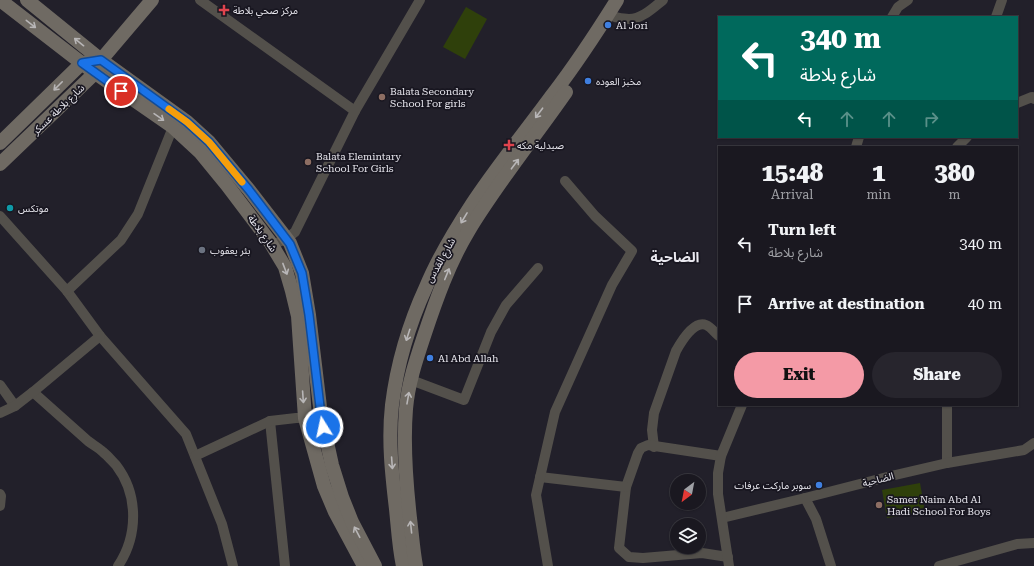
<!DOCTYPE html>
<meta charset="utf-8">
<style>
:root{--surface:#1a1820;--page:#27252d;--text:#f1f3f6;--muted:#9fa0a5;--line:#38373e;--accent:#f49aa6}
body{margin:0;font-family:"Roboto Serif","Noto Sans Arabic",serif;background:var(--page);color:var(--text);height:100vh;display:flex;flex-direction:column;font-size:15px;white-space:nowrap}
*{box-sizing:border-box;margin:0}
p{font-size:13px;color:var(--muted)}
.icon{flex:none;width:22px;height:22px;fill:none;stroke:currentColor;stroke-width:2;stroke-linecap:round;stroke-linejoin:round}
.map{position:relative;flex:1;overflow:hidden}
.drawer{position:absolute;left:718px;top:146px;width:300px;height:260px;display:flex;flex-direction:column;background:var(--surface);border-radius:0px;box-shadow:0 1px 3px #0004,0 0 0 1px var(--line)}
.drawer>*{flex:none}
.guide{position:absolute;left:718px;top:16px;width:300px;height:122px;border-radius:0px;box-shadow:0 1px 3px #0004,0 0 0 1px var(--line);background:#00695c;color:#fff;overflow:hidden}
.needle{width:26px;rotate:212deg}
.tools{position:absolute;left:670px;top:474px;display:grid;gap:8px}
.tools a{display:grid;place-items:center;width:36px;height:36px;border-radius:50%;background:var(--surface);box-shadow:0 1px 3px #0004,0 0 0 1px var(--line);font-size:20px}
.pin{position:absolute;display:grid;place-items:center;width:34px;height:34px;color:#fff;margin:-17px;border:2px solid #fff;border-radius:50%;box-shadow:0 1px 4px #0007}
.me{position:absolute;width:44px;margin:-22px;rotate:350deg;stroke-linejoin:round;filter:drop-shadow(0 0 3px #0008)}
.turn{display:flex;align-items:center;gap:14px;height:84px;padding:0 16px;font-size:18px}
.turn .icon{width:52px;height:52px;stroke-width:2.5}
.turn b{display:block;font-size:28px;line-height:34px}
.lanes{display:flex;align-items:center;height:38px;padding:0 16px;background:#0003;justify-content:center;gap:20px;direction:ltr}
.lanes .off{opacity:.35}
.eta{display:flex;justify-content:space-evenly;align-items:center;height:68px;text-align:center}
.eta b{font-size:24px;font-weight:800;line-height:28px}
.action{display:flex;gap:8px;margin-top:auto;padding:8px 16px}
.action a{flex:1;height:46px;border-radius:24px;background:var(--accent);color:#111;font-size:16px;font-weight:800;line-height:46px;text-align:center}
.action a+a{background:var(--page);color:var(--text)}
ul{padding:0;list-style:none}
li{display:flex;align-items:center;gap:12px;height:60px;padding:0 16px}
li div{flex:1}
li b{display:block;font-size:15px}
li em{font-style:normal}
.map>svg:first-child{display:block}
.green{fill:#2f400b}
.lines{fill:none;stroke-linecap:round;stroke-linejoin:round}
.street{stroke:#53504b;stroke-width:10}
.secondary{stroke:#6f6a63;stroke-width:14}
.oneway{stroke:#b8b6b7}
.route-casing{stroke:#114b97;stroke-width:10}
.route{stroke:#1a73e8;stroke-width:7}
.slow{stroke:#f59e0b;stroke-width:7}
.health-dot{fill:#e0444e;stroke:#181620;stroke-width:1.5}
.shop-dot{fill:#3f7fe0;stroke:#181620;stroke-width:1.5}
.education-dot{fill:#8d6e63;stroke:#181620;stroke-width:1.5}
.culture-dot{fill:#0f9aa8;stroke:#181620;stroke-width:1.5}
.worship-dot{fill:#6b7280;stroke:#181620;stroke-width:1.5}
.labels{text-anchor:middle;stroke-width:3.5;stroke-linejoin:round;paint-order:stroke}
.poi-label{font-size:10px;fill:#e9e8ef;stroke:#181620;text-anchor:start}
.street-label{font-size:10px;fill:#e9e8ef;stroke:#181620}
.district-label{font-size:14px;font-weight:bold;fill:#e9e8ef;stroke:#181620}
</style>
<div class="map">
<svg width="1034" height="566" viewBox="0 0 1034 566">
<rect width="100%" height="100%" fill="#22202a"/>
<g class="green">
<polygon points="466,7 487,19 465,59 443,47"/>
<polygon points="920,483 925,512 887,518 882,490"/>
</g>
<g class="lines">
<g class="street">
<polyline points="200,0 355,111"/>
<path d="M615 17C620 18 624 19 629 19 642 19 653 8 663 0"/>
<polyline points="892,17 898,7 908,0"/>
<polyline points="996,17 1002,0"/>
<polyline points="1017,103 1032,97 1034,99"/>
<polyline points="856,147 859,137"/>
<polyline points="957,147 967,137"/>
<polyline points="0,216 67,291 100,336 186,434 222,524 233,566"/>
<polyline points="272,245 286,239 295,232 355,111 420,0"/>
<polyline points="67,291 121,240 138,214 173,127"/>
<polyline points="411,380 464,400 491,332 506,305 538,268"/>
<polyline points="0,385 15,406"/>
<path d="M33 392C52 409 70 425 88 441 93 445 99 448 103 452 108 456 112 461 116 465 139 495 138 536 118 566"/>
<polyline points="0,413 15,406 33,392 100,336"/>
<polyline points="270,421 285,566"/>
<path d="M654 447 652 430 654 413 676 351C681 342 694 320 706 325 711 327 715 333 719 336"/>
<polyline points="195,456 270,421 296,418 305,418 321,415"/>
<polyline points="721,456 648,445 641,448 638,453 626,487 619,548 629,557 643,558 702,553 728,557"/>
<polyline points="947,463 947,405"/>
<polyline points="540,477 626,487"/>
<polyline points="0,494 1,496 0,506"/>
<polyline points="805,498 816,519 831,566"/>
<polyline points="722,518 805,498 891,476 947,463 1024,450 1034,443"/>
<polyline points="548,566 536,495 555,412 612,285 632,251 595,216 565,181"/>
<polyline points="729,566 718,494 718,473 721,456 742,405"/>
<polyline points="939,566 1017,544 1034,543"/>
</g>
<g class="secondary">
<polyline points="0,0 88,68 173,127 200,152 227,185 270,242 285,267 292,291 298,316 305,418 324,486 335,512 364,566"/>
<polyline points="27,0 101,60 187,122 209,142 249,190 290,243 302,273 309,315 321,415 332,465 342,497 352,522 375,566"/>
<polyline points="0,143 82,63 91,62"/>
<polyline points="0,164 95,73 101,60 152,0"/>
<path d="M403 566C399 548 398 528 396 509 392 475 388 440 392 405 397 365 409 324 426 287 438 258 455 230 472 204 497 166 526 131 553 94 576 64 597 32 617 0"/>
<path d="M416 566C413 550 412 534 410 518 406 482 403 445 406 409 408 384 416 360 424 336 436 300 449 263 469 230 498 182 534 138 566 92"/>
</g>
</g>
<defs><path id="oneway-shaft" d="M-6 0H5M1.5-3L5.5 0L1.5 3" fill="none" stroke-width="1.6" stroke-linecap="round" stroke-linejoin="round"/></defs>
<g class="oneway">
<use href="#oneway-shaft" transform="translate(31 24) rotate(38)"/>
<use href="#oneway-shaft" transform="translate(79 42) rotate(-141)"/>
<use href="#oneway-shaft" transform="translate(58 86) rotate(135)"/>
<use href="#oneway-shaft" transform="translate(539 113) rotate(127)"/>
<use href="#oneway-shaft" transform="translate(159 117) rotate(35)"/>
<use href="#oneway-shaft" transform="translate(515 164) rotate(-53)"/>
<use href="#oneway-shaft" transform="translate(464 218) rotate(121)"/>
<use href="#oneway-shaft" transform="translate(285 269) rotate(69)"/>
<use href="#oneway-shaft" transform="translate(447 274) rotate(-68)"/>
<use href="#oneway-shaft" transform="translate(408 335) rotate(108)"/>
<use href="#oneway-shaft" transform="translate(303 397) rotate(86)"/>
<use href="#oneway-shaft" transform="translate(408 398) rotate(-80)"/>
<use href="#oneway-shaft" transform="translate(392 463) rotate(86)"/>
<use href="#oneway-shaft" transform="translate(411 527) rotate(-96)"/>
<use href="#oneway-shaft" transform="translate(357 532) rotate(-118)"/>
</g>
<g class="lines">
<g class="route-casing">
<polyline id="route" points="121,91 82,63 101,60 187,122 209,142 249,190 290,244 302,273 309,315 321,415 323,427"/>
</g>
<use href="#route" class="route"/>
<polyline class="slow" points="169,109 187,122 209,142 242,182"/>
</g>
<g class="health-dot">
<path d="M222 4h4v4h4v4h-4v4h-4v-4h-4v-4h4z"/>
<path d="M507 139h4v4h4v4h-4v4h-4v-4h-4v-4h4z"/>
</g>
<g class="shop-dot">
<circle cx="608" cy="25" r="4"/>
<circle cx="588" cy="81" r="4"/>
<circle cx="430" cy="358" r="4"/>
<circle cx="819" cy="485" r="4"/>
</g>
<g class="education-dot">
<circle cx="382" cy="97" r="4"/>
<circle cx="308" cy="162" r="4"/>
<circle cx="879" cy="505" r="4"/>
</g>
<circle class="culture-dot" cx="10" cy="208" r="4"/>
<circle class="worship-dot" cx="202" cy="250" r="4"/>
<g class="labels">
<g class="poi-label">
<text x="233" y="14">مركز صحي بلاطة</text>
<text x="616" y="29">Al Jori</text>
<text x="596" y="85">مخبز العوده</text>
<text x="390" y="95">Balata Secondary<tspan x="390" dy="12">School For girls</tspan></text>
<text x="517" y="149">صيدلية مكه</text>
<text x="316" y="160">Balata Elemintary<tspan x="316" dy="12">School For Girls</tspan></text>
<text x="18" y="212">موتكس</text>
<text x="210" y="254">بئر يعقوب</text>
<text x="438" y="362">Al Abd Allah</text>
<text x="811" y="489" text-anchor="end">سوبر ماركت عرفات</text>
<text x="887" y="503">Samer Naim Abd Al<tspan x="887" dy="12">Hadi School For Boys</tspan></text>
</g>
<g class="street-label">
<text transform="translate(58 109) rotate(-44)" y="4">شارع بلاطة عسكر</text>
<text transform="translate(263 233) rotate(55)" y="4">شارع بلاطة</text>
<text transform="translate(440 260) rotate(-61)" y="4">شارع القدس</text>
<text transform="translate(878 479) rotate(-14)" y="4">الضاحية</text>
</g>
<g class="district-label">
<text x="675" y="262">الضاحية</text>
</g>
</g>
</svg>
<div class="tools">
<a><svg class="needle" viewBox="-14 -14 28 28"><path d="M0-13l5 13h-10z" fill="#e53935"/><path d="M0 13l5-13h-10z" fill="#9fa0a5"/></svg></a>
<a><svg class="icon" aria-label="layers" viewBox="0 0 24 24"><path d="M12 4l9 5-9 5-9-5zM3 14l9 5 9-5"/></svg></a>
</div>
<div class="pin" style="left:121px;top:91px;background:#d93025"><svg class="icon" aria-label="arrive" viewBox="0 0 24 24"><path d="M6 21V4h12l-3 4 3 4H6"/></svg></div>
<svg class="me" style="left:323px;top:427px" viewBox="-20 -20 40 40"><circle r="17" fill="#1a73e8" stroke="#fff" stroke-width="3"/><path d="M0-11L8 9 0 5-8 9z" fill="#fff"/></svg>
<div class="guide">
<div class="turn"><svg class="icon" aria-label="left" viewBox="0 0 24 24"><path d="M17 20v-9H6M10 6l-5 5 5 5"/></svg><div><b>340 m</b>شارع بلاطة</div></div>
<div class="lanes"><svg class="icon" aria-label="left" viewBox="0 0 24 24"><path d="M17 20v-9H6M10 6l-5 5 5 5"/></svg><svg class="icon off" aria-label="ahead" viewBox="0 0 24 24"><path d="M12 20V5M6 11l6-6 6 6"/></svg><svg class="icon off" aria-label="ahead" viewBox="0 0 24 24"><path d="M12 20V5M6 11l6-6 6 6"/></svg><svg class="icon off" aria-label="right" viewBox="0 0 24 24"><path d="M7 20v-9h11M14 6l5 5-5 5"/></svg></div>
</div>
<section class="drawer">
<div class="eta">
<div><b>15:48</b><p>Arrival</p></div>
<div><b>1</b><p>min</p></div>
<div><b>380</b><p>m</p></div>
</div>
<ul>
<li><svg class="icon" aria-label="left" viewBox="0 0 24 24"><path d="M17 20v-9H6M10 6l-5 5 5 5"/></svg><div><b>Turn left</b><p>شارع بلاطة</p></div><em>340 m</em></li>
<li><svg class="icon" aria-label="arrive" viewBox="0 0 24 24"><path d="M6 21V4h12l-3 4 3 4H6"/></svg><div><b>Arrive at destination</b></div><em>40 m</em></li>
</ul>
<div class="action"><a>Exit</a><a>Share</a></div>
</section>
</div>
